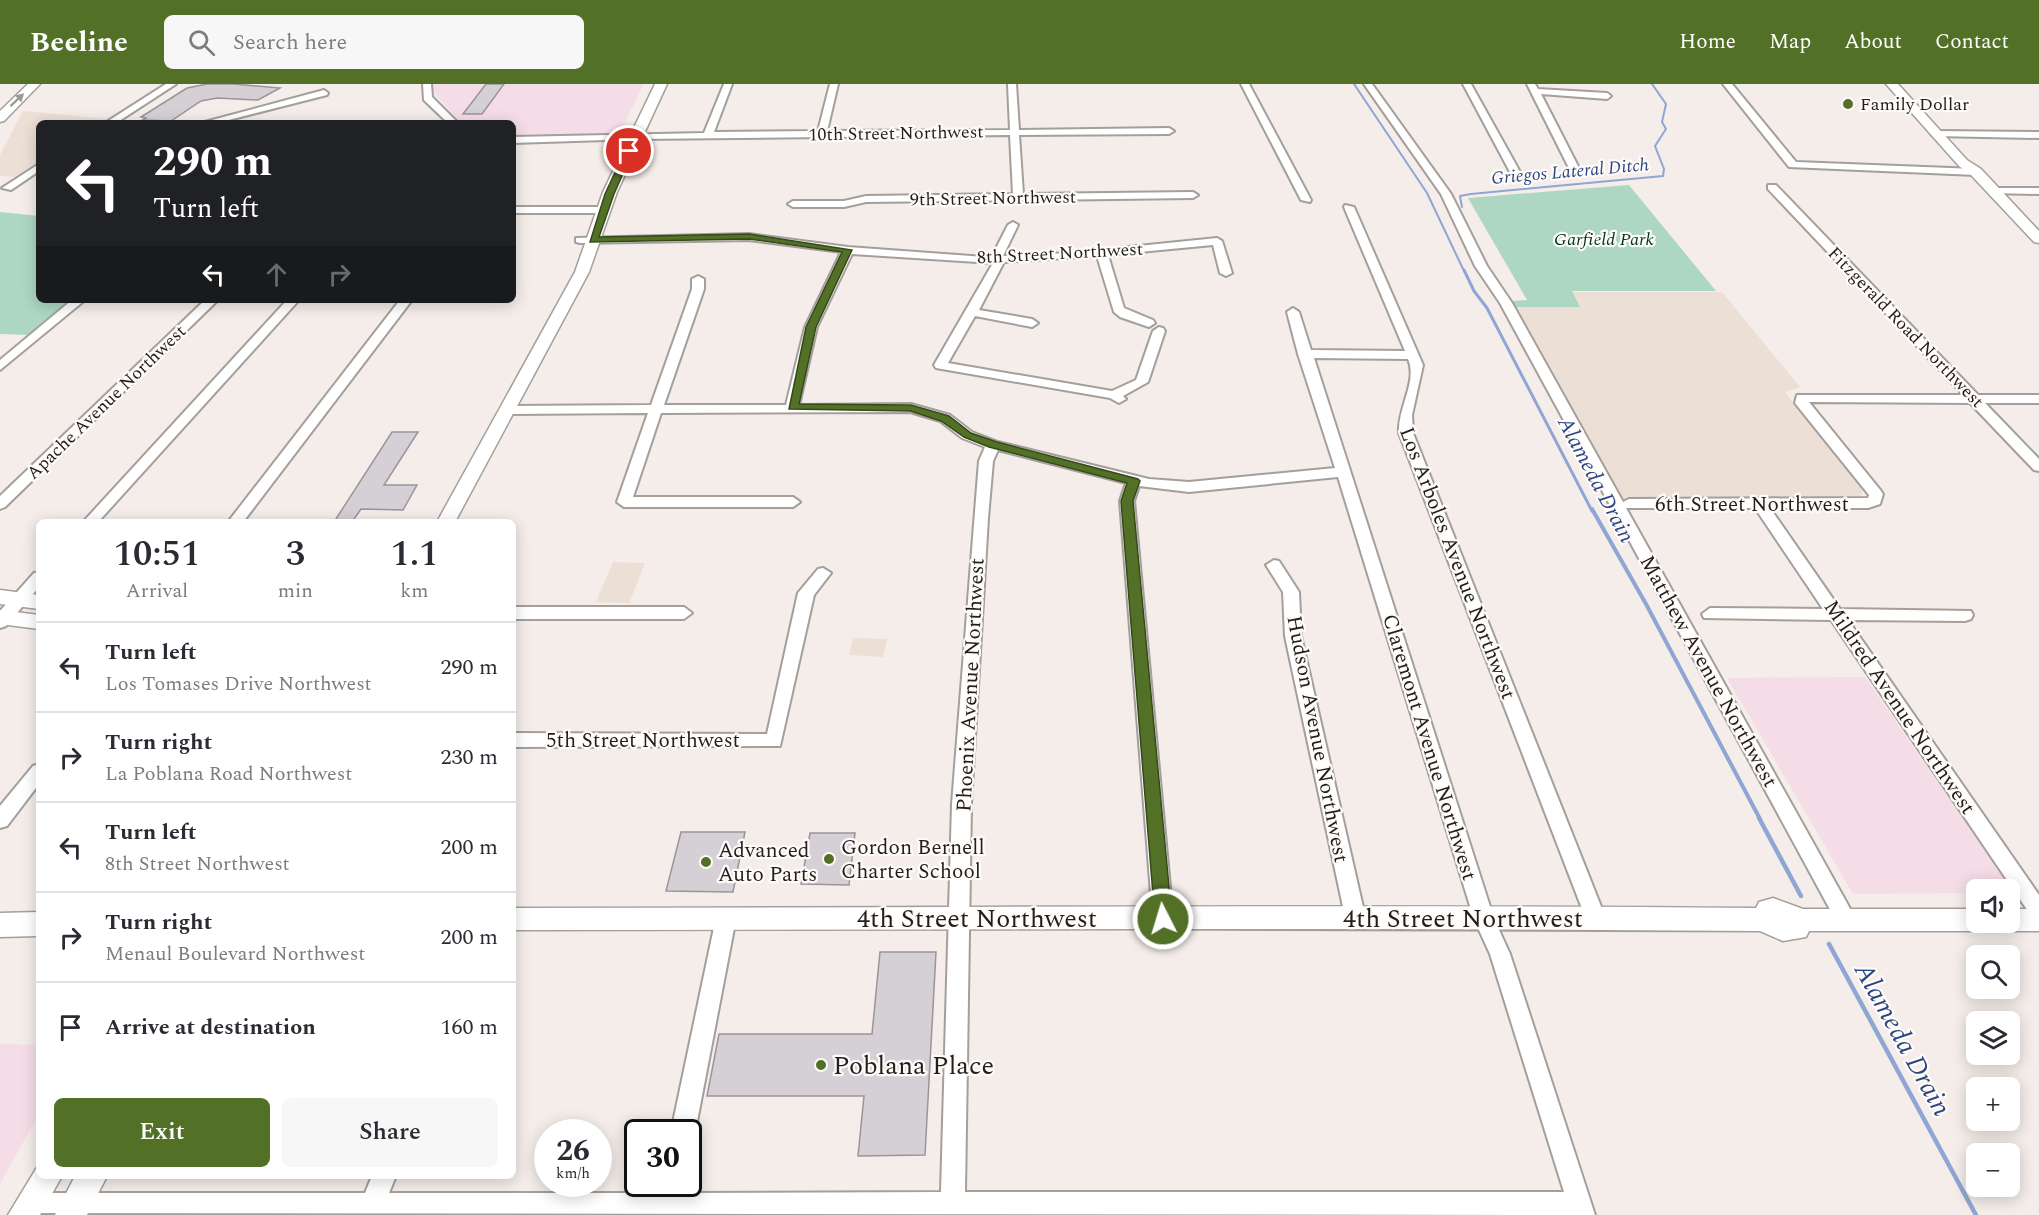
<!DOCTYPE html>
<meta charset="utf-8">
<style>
:root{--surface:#fff;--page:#f7f7f7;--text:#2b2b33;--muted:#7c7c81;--line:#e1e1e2;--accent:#527126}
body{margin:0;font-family:Spectral,serif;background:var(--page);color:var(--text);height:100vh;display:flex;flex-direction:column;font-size:22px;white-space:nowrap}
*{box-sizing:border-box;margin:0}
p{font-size:20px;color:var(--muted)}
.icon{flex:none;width:33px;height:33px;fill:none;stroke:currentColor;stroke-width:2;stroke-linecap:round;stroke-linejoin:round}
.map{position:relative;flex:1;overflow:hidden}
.sheet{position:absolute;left:36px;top:435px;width:480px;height:660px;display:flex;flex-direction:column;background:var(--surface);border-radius:9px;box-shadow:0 3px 15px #0003}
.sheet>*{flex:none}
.top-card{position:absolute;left:36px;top:36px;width:480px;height:183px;border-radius:9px;box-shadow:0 3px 15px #0003;background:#202124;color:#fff;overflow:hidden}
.tools{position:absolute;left:1966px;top:795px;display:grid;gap:12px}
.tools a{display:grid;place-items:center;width:54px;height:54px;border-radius:9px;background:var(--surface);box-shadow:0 3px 15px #0003;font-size:30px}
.speed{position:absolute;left:534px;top:1035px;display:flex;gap:12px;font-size:30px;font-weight:700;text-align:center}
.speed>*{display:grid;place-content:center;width:78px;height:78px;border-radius:50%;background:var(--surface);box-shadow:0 3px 15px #0003;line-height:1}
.speed small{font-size:15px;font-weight:400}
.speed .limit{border:3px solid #111;border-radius:9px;background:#fff;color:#111}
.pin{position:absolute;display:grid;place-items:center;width:51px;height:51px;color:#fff;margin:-26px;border:3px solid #fff;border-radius:50%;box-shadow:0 2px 6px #0007}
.me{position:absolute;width:66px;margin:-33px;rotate:355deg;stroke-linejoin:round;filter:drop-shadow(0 0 4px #0008)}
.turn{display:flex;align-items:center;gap:21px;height:126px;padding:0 18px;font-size:27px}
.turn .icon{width:78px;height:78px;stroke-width:2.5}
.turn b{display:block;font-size:42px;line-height:51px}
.lanes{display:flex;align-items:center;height:57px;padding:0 18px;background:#0003;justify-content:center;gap:30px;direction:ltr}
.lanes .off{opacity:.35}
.eta{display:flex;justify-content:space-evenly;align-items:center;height:102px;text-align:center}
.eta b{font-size:36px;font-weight:600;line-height:42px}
.button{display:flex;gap:12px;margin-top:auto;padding:12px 18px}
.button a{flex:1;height:69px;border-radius:9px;background:var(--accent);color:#fff;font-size:24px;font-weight:600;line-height:69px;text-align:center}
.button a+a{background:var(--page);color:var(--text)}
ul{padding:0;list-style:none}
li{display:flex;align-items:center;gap:18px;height:90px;padding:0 18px;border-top:2px solid var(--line)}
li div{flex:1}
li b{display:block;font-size:22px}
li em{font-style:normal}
header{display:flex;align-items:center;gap:36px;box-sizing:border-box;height:84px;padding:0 30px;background:var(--accent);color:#fff}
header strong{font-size:28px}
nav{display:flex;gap:33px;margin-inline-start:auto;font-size:21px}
.search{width:420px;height:54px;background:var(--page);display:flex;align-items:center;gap:15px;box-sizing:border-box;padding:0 21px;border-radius:9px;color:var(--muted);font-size:22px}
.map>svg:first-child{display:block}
.commercial{fill:#f5dde8}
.built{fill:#ecdfd6}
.green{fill:#add7c3}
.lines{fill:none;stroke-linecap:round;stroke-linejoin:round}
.stream-far3{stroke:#8fa6d5;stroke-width:2}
.stream-far2{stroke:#8fa6d5;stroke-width:3}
.stream-far1{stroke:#8fa6d5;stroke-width:4}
.stream{stroke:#8fa6d5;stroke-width:4.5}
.building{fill:#d5d0d6;stroke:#99959a;stroke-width:1.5}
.minor-casing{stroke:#a59f9b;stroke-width:4}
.major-casing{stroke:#a59f9b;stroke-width:3}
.minor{fill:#fff;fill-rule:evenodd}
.major{fill:#fff;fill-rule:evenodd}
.oneway{fill:#9b9a99}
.route{fill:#527126;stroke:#354919;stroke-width:1.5}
.poi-dot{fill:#527126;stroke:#fffbf9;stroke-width:2}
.labels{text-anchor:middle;stroke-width:4.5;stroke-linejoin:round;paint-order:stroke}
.far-poi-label{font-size:18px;fill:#211f1d;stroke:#fffbf9;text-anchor:start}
.far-street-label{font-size:18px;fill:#211f1d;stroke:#fffbf9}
.far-water-label{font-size:18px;font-style:italic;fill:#2d4782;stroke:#fffbf9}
.far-park-label{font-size:18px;font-style:italic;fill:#003523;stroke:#fffbf9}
.street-label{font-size:21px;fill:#211f1d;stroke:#fffbf9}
.poi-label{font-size:21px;fill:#211f1d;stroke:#fffbf9;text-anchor:start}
.water-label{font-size:22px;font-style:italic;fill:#2d4782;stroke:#fffbf9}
.near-street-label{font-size:26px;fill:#211f1d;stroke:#fffbf9}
.near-poi-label{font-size:26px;fill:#211f1d;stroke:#fffbf9;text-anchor:start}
.near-water-label{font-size:27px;font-style:italic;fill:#2d4782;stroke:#fffbf9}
</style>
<header>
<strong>Beeline</strong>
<div class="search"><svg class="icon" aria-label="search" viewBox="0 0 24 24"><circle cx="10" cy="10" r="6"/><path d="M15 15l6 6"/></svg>Search here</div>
<nav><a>Home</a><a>Map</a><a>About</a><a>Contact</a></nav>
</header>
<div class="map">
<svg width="2039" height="1131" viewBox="0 0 2039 1131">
<rect width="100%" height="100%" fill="#f4ede9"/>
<g class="commercial">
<polygon points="426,0 644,0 621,46 615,51 513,51 513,39 461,39"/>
<polygon points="1865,593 2014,809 2010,809 2010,806 1977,806 1977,809 1853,810 1727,594"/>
<polygon points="0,960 39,961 39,1030 0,1100"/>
</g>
<g class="built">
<polygon points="23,27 107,35 101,39 39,39 39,77 14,93 0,92 0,71"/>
<polygon points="1569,208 1722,208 1800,303 1785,308 1863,406 1860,414 1623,415 1515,222 1578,223"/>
<polygon points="613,478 645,479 629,519 596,518"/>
<polygon points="853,554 887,555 883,573 849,571"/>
</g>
<g class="green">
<polygon points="1629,101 1716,207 1572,207 1580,223 1515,223 1512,217 1527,216 1468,114"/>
<polygon points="0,128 39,132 39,216 69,216 28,251 0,250"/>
</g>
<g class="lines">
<g class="stream-far3">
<polyline points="1354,0 1427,109 1464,187"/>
<polyline points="1462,123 1460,112 1471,110 1663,92 1664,85 1655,62 1666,45 1662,38 1666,20 1652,0"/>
</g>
<polyline class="stream-far2" points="1464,186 1474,207 1487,224 1592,427"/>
<polyline class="stream-far1" points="1592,425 1646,520 1760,735"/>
<g class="stream">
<polyline points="1759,734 1801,812"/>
<polyline points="1829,860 1976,1131"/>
</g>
</g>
<g class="building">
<polygon points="234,0 280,4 258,16 217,14 201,17 171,37 142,36 146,34 141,33 187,4 207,0"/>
<polygon points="486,0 504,0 482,30 463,30"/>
<polygon points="392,348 418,348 384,401 417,401 403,426 361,425 352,438 334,438"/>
<polygon points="681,748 745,748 733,808 666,807"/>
<polygon points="810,749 855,749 849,801 801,800"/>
<polygon points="880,868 936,868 925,1071 858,1072 864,1012 707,1012 719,950 872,950"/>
</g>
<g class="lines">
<g class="minor-casing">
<g id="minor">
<polygon points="166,0 176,0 116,39 105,39"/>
<polygon points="423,0 431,0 432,13 458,39 448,39 424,16"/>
<polygon points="724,0 732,0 714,48 818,47 830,0 838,0 827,47 1010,46 1008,0 1016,0 1019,46 1169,44 1174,47 1169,50 1019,51 1023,110 1193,108 1198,111 1193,114 866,118 844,123 793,123 788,120 793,117 844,117 866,112 1013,110 1010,51 637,55 513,59 513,53 704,49"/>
<polygon points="1241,0 1249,0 1311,116 1310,118 1301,116"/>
<polygon points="1364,0 1372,0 1451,110 1487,182 1512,219 1623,418 1629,415 1868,414 1869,411 1795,319 1797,311 1963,311 1768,105 1768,101 1776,101 1978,311 2039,311 2039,319 1985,319 2039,375 2039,387 2034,386 1970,319 1809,318 1881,407 1883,410 1880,420 1868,424 1770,424 1840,525 1971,527 1973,531 1971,535 1965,537 1848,536 2039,811 2039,836 2032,833 1831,536 1704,534 1702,530 1710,524 1823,525 1755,424 1626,424 1853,830 1856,836 1853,842 1846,845 1839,842 1500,219 1475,182 1441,110"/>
<polygon points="1463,0 1471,0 1520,88 1519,90 1510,88"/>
<polygon points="1527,0 1535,0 1538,5 1607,9 1611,12 1607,15 1541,10 1582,90 1581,92 1572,90"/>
<polygon points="1723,0 1732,0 1796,78 1976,85 1981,88 1976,91 1789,83"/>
<polygon points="324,6 328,9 327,11 217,39 201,39"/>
<polygon points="1936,47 2039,48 2039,54 1933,52 1931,50"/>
<polygon points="39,80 39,87 11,106 2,104"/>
<polygon points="1994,104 2039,104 2039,110 1990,109 1989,107"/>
<path d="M1345 121 1354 123 1423 281 1412 331 1413 349 1606 835 1603 841 1596 844 1589 841 1586 835 1399 349C1397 325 1418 297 1408 275L1314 274 1494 835 1510 870 1595 1131 21 1129 17 1121 21 1113 29 1109H365L372 1092H396L389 1109H659L661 1100H685L683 1109 941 1108 952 720 979 377 985 363 962 354 940 337 910 328 661 329 633 413H793L800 418 793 423H624L617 418 648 329 509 330 502 326 509 322 651 321 692 205V195L698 192 704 195V205L664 321H786L805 243 841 168 749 156 580 159 576 158V154L749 150 848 163 985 173 992 172 1008 141 1013 138 1018 141 1003 172 1069 169 1217 154 1222 157 1232 189 1226 192 1220 189 1213 161 1108 171 1124 224 1153 236 1155 239 1149 243 1120 233 1114 228 1097 172 1004 178 979 226 1032 235 1038 239 1032 243 975 232 948 279 1112 307 1136 296 1153 247 1159 243 1163 244 1165 247 1148 298 1123 312 1126 315 1119 319 1110 314 936 284 934 281 993 179 852 170 817 243 799 321 911 320 950 331 972 348 998 358 1149 395 1189 398 1335 384 1298 270 1287 228 1293 224 1299 228 1311 266 1405 267 1344 123ZM998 366 1126 399 1120 417 1153 835 1156 841 1163 844 1170 841 1173 835 1134 417 1139 402 1189 408 1338 393 1474 835 1490 870 1564 1108H965L971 720 988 434 993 377Z"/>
<polygon points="513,123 604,123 609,126 604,129 513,129"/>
<polygon points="72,216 85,216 0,286 0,276"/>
<polygon points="205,216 218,216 5,423 0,425 0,412"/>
<polygon points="287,216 299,216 98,438 83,438"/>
<polygon points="400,216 412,216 243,438 228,438"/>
<polygon points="1274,476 1279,477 1299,508 1301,552 1365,832 1362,838 1355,841 1348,838 1345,832 1285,552 1283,508 1266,481"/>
<polygon points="823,484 831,489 814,511 780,662 513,663 513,649 767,650 798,509 818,485"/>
<polygon points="39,488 39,503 6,542 0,544 0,527 34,489"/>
<polygon points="513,523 684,523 692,529 684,535 513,535"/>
<polygon points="39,680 39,700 7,742 0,744 0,722 33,682"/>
<polygon points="726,825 733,828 736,834 695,1048 688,1057 688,1048 671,1048 716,834 719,828"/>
</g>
</g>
<g class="major-casing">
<g id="major">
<polygon points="28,0 40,0 4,37 0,38 0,27"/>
<polygon points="655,0 667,0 617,108 589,188 455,438 437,438 575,188 603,108"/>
<polygon points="1886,0 1898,0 1967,76 1981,85 2039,147 2039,159 2034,158 1971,91 1959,82"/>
<polygon points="0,506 39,511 39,525 0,520"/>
<polygon points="0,526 39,531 39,545 0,540"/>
<path d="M1773 814 1803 825H1977V838H1989L1986 844 1977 847H1809L1806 853 1783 857 1760 847C1344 843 929 846 513 846V824C927 824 1342 820 1756 824L1759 818Z"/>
<polygon points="2010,825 2039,825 2039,847 2010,847 2001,844 1998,838 2010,838"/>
<polygon points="39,828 39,852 0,853 0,829"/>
<polygon points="39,1080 39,1092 62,1092 40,1131 8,1131"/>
<polygon points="75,1092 107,1092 87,1131 55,1131"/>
</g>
</g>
<use href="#minor" class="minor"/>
<use href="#major" class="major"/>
</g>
<defs><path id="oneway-solid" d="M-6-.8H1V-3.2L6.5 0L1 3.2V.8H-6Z" transform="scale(1.5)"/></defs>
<use class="oneway" href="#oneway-solid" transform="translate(17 16) rotate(-43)"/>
<polygon class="route" points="629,64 633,67 614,110 599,153 749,150 852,166 816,243 799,320 911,321 949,332 971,349 997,358 1138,395 1140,397 1133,417 1172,835 1169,840 1163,843 1158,840 1155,835 1121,417 1127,399 989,363 964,353 941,337 910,327 789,325 806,243 842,168 749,155 590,158 605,110 625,67"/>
<g class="poi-dot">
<circle cx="1848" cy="20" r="6"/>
<circle cx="829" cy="775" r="6"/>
<circle cx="706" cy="778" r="6"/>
<circle cx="821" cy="981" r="6"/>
</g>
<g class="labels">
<g class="far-poi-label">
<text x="1860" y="26">Family Dollar</text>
</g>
<g class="far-street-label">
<text transform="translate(896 49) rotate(-1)" y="6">10th Street Northwest</text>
<text transform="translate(993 114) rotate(-1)" y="6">9th Street Northwest</text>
<text transform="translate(1060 169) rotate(-3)" y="6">8th Street Northwest</text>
<text transform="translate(1906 243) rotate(46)" y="6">Fitzgerald Road Northwest</text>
<text transform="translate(106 318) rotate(-44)" y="6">Apache Avenue Northwest</text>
</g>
<g class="far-water-label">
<text transform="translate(1570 87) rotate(-5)" y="6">Griegos Lateral Ditch</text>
</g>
<g class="far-park-label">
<text x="1604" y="161">Garfield Park</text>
</g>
<g class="street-label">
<text x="1752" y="427">6th Street Northwest</text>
<text transform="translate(1458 479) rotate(69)" y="7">Los Arboles Avenue Northwest</text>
<text transform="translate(1709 587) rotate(61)" y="7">Matthew Avenue Northwest</text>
<text transform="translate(970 601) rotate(-87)" y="7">Phoenix Avenue Northwest</text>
<text transform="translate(1900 623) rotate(56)" y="7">Mildred Avenue Northwest</text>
<text transform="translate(1318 655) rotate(79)" y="7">Hudson Avenue Northwest</text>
<text x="643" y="663">5th Street Northwest</text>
<text transform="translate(1430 663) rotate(73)" y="7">Claremont Avenue Northwest</text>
</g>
<g class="poi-label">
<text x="841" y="770">Gordon Bernell<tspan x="841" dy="24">Charter School</tspan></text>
<text x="718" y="773">Advanced<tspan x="718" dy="24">Auto Parts</tspan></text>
</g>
<g class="water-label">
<text transform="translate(1597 395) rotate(62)" y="8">Alameda Drain</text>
</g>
<g class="near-street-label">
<text x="977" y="843">4th Street Northwest</text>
<text x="1463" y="843">4th Street Northwest</text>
</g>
<g class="near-poi-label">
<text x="833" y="990">Poblana Place</text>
</g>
<g class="near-water-label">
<text transform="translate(1903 955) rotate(61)" y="9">Alameda Drain</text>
</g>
</g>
</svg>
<div class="tools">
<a><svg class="icon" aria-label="sound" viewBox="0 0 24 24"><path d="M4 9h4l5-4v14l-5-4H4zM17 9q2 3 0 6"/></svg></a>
<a><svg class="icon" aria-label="search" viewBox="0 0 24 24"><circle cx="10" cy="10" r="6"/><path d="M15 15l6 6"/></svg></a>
<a><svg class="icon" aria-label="layers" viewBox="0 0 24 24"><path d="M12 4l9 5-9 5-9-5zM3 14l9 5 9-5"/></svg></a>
<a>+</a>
<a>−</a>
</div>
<div class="speed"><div>26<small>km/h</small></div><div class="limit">30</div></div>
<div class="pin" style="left:629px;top:67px;background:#d93025"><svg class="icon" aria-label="arrive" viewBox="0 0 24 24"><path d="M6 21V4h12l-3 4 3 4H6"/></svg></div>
<svg class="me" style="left:1163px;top:835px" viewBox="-20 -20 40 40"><circle r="17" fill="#527126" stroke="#fff" stroke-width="3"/><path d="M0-11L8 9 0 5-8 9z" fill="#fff"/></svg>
<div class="top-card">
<div class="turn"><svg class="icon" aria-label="left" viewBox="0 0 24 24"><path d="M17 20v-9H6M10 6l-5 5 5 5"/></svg><div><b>290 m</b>Turn left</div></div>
<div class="lanes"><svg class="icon" aria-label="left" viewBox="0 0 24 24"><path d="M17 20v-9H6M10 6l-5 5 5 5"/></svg><svg class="icon off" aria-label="ahead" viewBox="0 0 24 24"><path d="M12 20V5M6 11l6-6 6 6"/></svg><svg class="icon off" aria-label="right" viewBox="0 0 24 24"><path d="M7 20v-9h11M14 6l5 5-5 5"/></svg></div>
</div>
<section class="sheet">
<div class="eta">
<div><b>10:51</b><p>Arrival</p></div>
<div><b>3</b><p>min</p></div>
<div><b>1.1</b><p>km</p></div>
</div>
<ul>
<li><svg class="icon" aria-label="left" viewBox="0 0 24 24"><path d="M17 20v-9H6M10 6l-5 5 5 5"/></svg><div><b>Turn left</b><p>Los Tomases Drive Northwest</p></div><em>290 m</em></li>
<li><svg class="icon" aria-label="right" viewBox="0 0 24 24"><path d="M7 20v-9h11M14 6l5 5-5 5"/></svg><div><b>Turn right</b><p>La Poblana Road Northwest</p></div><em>230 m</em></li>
<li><svg class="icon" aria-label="left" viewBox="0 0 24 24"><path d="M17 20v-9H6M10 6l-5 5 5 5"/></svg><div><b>Turn left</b><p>8th Street Northwest</p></div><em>200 m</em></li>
<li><svg class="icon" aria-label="right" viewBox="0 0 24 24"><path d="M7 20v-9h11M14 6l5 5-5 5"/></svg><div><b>Turn right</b><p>Menaul Boulevard Northwest</p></div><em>200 m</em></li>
<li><svg class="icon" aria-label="arrive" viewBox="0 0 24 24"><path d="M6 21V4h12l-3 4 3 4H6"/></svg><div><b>Arrive at destination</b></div><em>160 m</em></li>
</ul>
<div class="button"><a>Exit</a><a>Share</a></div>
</section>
</div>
